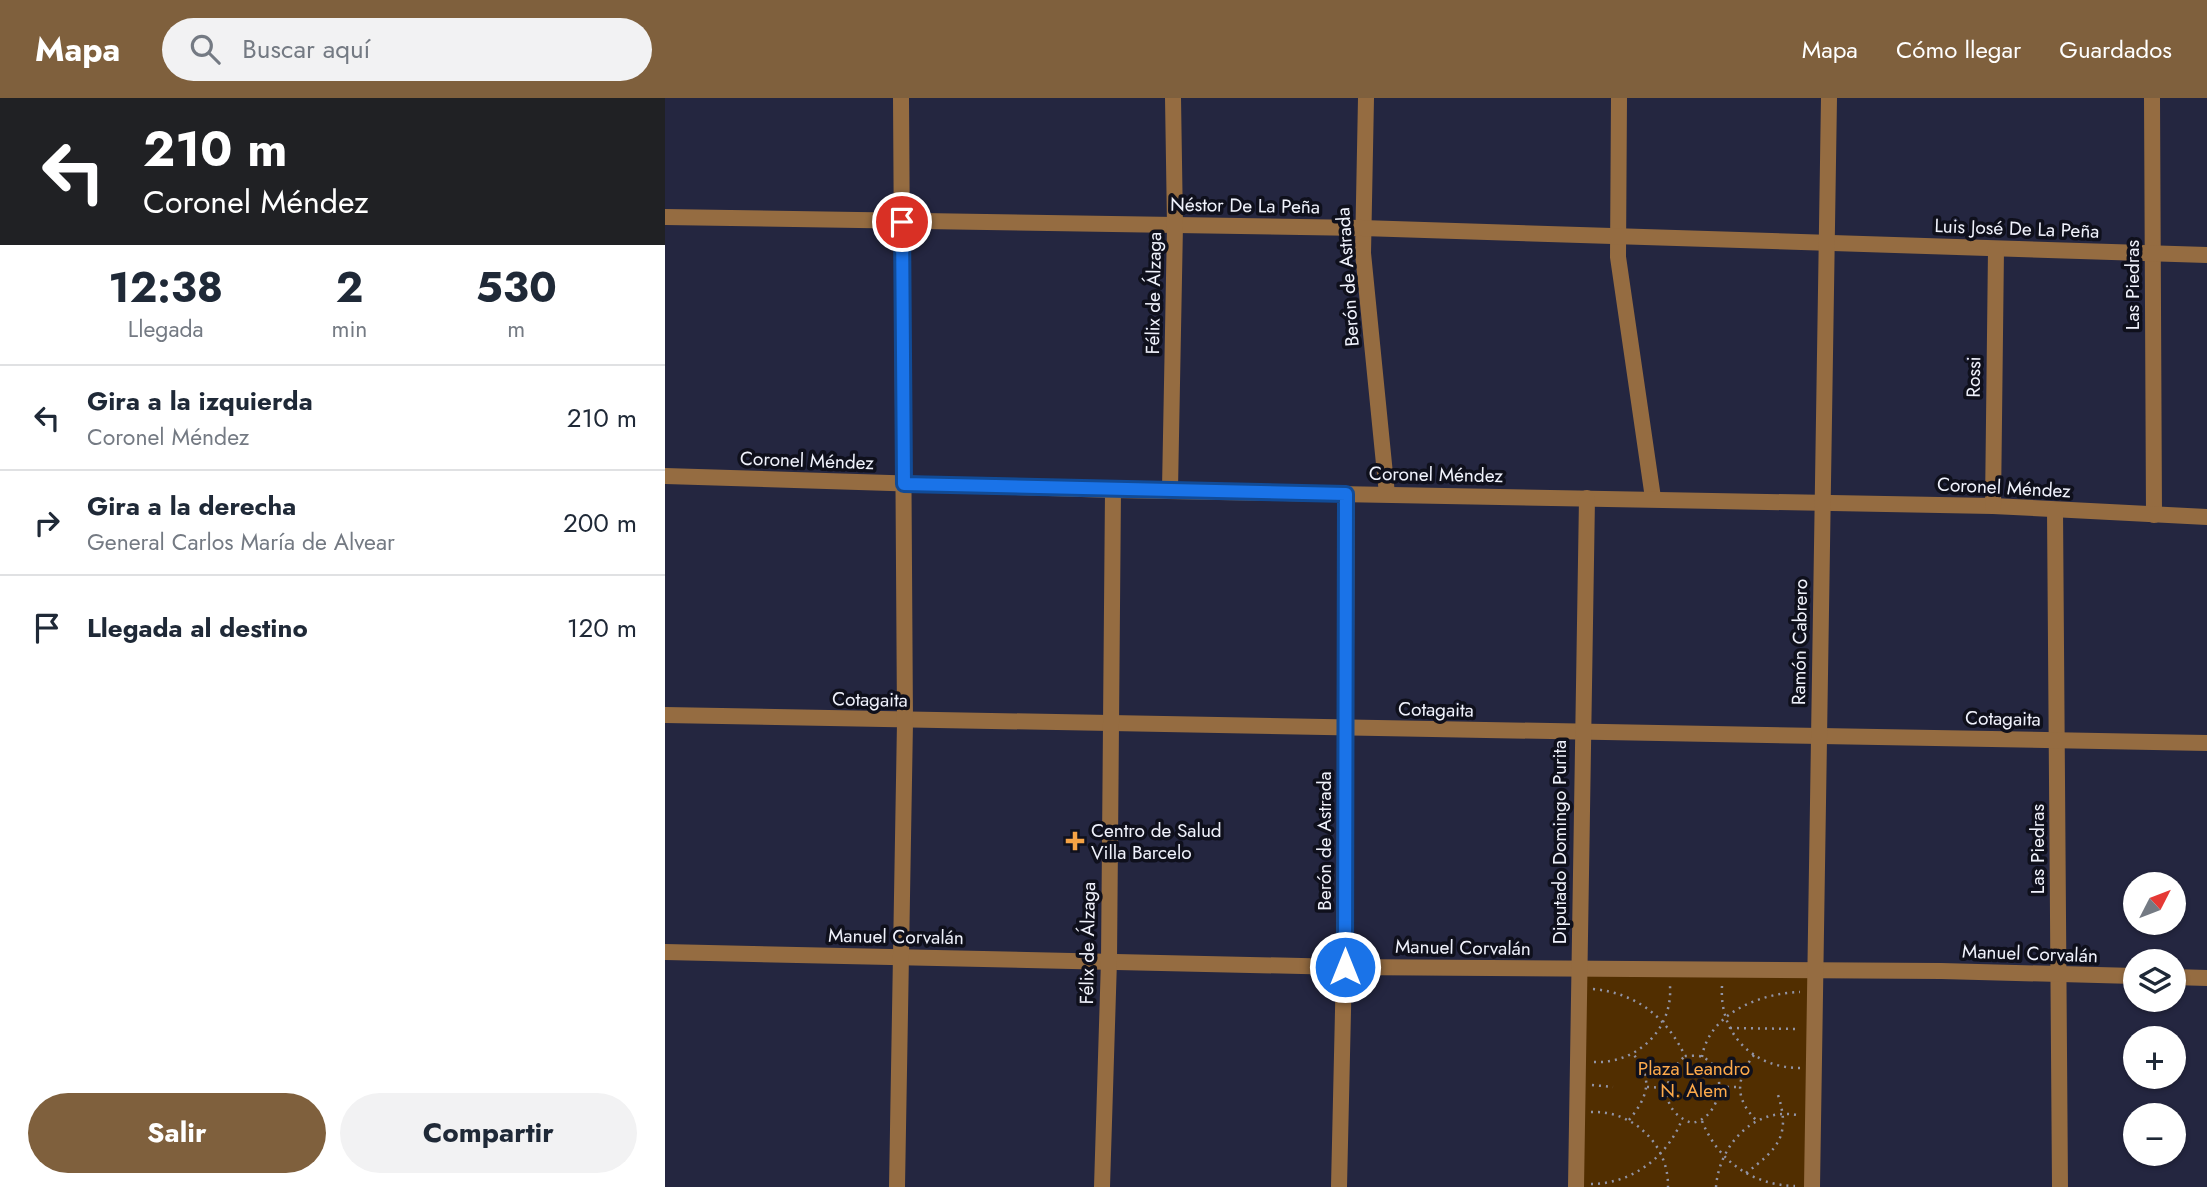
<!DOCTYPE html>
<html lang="es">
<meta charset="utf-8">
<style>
:root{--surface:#fff;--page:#f2f2f3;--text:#1f2937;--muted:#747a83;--line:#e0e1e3;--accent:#7f603d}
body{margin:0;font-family:Jost,sans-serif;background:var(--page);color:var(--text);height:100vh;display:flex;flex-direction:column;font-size:26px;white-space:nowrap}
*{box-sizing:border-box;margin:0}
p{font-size:23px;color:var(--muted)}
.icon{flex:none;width:38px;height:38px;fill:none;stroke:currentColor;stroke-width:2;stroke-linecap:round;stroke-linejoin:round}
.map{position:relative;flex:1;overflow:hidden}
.panel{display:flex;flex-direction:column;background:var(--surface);width:665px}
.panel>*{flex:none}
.banner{background:#202124;color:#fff;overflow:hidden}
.needle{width:46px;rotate:48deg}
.fabs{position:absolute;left:1458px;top:774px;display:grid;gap:14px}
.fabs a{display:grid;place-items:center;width:63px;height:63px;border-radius:50%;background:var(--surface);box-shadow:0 2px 5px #0004;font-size:35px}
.pin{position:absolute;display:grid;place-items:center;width:60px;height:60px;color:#fff;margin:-30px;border:4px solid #fff;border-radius:50%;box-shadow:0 2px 7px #0007}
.me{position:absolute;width:77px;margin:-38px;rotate:0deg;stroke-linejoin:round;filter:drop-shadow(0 0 5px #0008)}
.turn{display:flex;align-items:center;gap:24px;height:147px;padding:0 28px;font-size:32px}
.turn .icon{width:91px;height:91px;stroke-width:2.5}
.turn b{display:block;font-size:49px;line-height:60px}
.eta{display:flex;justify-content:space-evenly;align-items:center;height:119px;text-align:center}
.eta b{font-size:42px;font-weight:700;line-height:49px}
.action{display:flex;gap:14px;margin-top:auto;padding:14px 28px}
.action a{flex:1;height:80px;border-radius:42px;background:var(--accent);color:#fff;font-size:28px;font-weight:700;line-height:80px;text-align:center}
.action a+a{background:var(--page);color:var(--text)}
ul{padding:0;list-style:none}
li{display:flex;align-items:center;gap:21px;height:105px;padding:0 28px;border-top:2px solid var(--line)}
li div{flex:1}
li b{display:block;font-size:26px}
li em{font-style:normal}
header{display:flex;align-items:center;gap:42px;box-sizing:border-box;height:98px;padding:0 35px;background:var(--accent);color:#fff}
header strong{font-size:33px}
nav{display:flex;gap:38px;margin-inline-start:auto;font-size:24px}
.search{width:490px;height:63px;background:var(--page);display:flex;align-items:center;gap:18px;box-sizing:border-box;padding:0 24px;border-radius:38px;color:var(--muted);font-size:26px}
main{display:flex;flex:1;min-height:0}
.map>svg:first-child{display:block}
.green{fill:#512e00}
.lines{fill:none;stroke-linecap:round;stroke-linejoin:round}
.path{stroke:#9294a5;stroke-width:2.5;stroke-dasharray:2 5;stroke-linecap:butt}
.minor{stroke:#956c41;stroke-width:16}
.route-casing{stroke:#114b97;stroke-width:18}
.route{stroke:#1a73e8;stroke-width:12}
.poi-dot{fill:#f5a345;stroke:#0f101c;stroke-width:2.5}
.labels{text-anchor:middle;stroke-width:7;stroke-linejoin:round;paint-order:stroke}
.street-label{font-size:19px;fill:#f0f2fc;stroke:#0f101c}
.poi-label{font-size:19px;fill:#f0f2fc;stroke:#0f101c;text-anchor:start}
.park-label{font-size:19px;fill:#fdaa4b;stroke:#0f101c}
</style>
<header>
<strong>Mapa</strong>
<div class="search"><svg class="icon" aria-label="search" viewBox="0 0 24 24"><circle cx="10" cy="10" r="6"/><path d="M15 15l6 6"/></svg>Buscar aquí</div>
<nav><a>Mapa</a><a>Cómo llegar</a><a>Guardados</a></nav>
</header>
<main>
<section class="panel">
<div class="banner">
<div class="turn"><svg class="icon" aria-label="left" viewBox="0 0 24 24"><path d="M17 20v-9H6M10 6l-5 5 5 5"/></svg><div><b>210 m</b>Coronel Méndez</div></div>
</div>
<div class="eta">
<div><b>12:38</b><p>Llegada</p></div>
<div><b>2</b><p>min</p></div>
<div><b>530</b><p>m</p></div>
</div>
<ul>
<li><svg class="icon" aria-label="left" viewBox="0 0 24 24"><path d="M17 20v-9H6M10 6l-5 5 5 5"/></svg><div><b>Gira a la izquierda</b><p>Coronel Méndez</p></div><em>210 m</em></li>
<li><svg class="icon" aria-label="right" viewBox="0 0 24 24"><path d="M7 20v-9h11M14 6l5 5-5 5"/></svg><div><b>Gira a la derecha</b><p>General Carlos María de Alvear</p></div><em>200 m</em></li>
<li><svg class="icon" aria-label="arrive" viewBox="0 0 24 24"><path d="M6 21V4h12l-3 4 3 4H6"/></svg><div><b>Llegada al destino</b></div><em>120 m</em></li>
</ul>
<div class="action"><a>Salir</a><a>Compartir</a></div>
</section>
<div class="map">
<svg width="1542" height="1089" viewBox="0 0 1542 1089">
<rect width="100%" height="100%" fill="#242640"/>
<polygon class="green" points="915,871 1152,873 1147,1089 911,1089"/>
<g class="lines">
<g class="path">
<path d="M1057 888C1054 936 1088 970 1135 970"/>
<path d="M928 891C972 895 1002 920 1020 958"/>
<polyline points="1065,930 1135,931"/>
<path d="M1089 957C1070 982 1070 1001 1092 1023"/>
<path d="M1020 958C1025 958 1033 957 1037 959 1064 969 1058 1019 1027 1025 993 1013 997 979 1020 958Z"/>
<path d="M1037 959C1044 915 1096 895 1135 894"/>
<path d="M929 964C971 966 1008 932 1005 888"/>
<polyline points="927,987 948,989"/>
<polyline points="982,989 1002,990"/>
<polyline points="1055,989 1074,989"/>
<path d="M926 1014C968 1012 1004 1047 1003 1089"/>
<path d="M964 1022C983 999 989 980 968 956"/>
<path d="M1037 1023C1053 1063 1087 1087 1130 1088"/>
<path d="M1081 1075C1113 1051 1126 1037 1113 997"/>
<path d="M926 1086C966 1086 1003 1059 1017 1021"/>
<path d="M1051 1089C1054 1048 1088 1009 1132 1017"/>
</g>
<g class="minor">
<polyline points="701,0 698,155 722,396"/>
<polyline points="954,0 953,159 988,400"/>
<polyline points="1487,0 1489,417"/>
<polyline points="0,119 697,130 1542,157"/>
<polyline points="0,378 448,392 1328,408 1542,419"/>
<polyline points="505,391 510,127 508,0"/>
<polyline points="1328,408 1331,151"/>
<polyline points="1390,412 1395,1089"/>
<polyline points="0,617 1542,645"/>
<polyline points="0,854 679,869 1276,873 1470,878"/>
<polyline points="1508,879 1542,880"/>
<polyline points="232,1089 240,624 236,0"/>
<polyline points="437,1089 444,862 448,392"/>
<polyline points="674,1089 679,869 682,396"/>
<polyline points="911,1089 922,400"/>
<polyline points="1147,1089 1164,0"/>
</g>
</g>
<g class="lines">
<g class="route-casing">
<polyline id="route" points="237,124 239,386 681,396 680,869"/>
</g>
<use href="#route" class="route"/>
</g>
<path class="poi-dot" d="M406.5 732.5h7v7h7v7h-7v7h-7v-7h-7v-7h7z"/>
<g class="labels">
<g class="street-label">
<text transform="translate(580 107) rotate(1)" y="7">Néstor De La Peña</text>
<text transform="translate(1352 130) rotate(2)" y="7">Luis José De La Peña</text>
<text transform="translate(682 179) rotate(-94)" y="7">Berón de Astrada</text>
<text transform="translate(1467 187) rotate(-90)" y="7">Las Piedras</text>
<text transform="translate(488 195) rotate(-89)" y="7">Félix de Álzaga</text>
<text transform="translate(1308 279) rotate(-89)" y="7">Rossi</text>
<text transform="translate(142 362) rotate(2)" y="7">Coronel Méndez</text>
<text transform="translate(771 376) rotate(1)" y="7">Coronel Méndez</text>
<text transform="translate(1339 389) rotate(3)" y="7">Coronel Méndez</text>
<text transform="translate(1134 544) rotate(-89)" y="7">Ramón Cabrero</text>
<text transform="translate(205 601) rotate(1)" y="7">Cotagaita</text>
<text transform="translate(771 611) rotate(1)" y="7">Cotagaita</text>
<text transform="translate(1338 620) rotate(1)" y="7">Cotagaita</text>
<text transform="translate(659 743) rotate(-90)" y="7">Berón de Astrada</text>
<text transform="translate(894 744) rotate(-90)" y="7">Diputado Domingo Purita</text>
<text transform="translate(1372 751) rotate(-90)" y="7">Las Piedras</text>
<text transform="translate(231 838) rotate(1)" y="7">Manuel Corvalán</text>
<text transform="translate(422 845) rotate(-89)" y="7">Félix de Álzaga</text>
<text transform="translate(798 849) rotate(1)" y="7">Manuel Corvalán</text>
<text transform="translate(1365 855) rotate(2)" y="7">Manuel Corvalán</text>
</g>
<g class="poi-label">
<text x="426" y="739">Centro de Salud<tspan x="426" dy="22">Villa Barcelo</tspan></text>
</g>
<g class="park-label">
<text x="1029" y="977">Plaza Leandro<tspan x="1029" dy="22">N. Alem</tspan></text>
</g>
</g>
</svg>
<div class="fabs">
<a><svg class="needle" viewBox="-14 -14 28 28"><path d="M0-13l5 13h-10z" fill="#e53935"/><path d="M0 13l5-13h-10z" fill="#747a83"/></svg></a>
<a><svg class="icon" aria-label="layers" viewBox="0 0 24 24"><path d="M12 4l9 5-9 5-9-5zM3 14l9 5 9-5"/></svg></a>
<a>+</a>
<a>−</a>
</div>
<div class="pin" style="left:237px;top:124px;background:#d93025"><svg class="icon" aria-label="arrive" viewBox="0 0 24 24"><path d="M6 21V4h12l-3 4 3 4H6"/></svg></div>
<svg class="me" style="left:680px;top:869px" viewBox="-20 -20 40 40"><circle r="17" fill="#1a73e8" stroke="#fff" stroke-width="3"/><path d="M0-11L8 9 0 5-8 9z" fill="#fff"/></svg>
</div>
</main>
